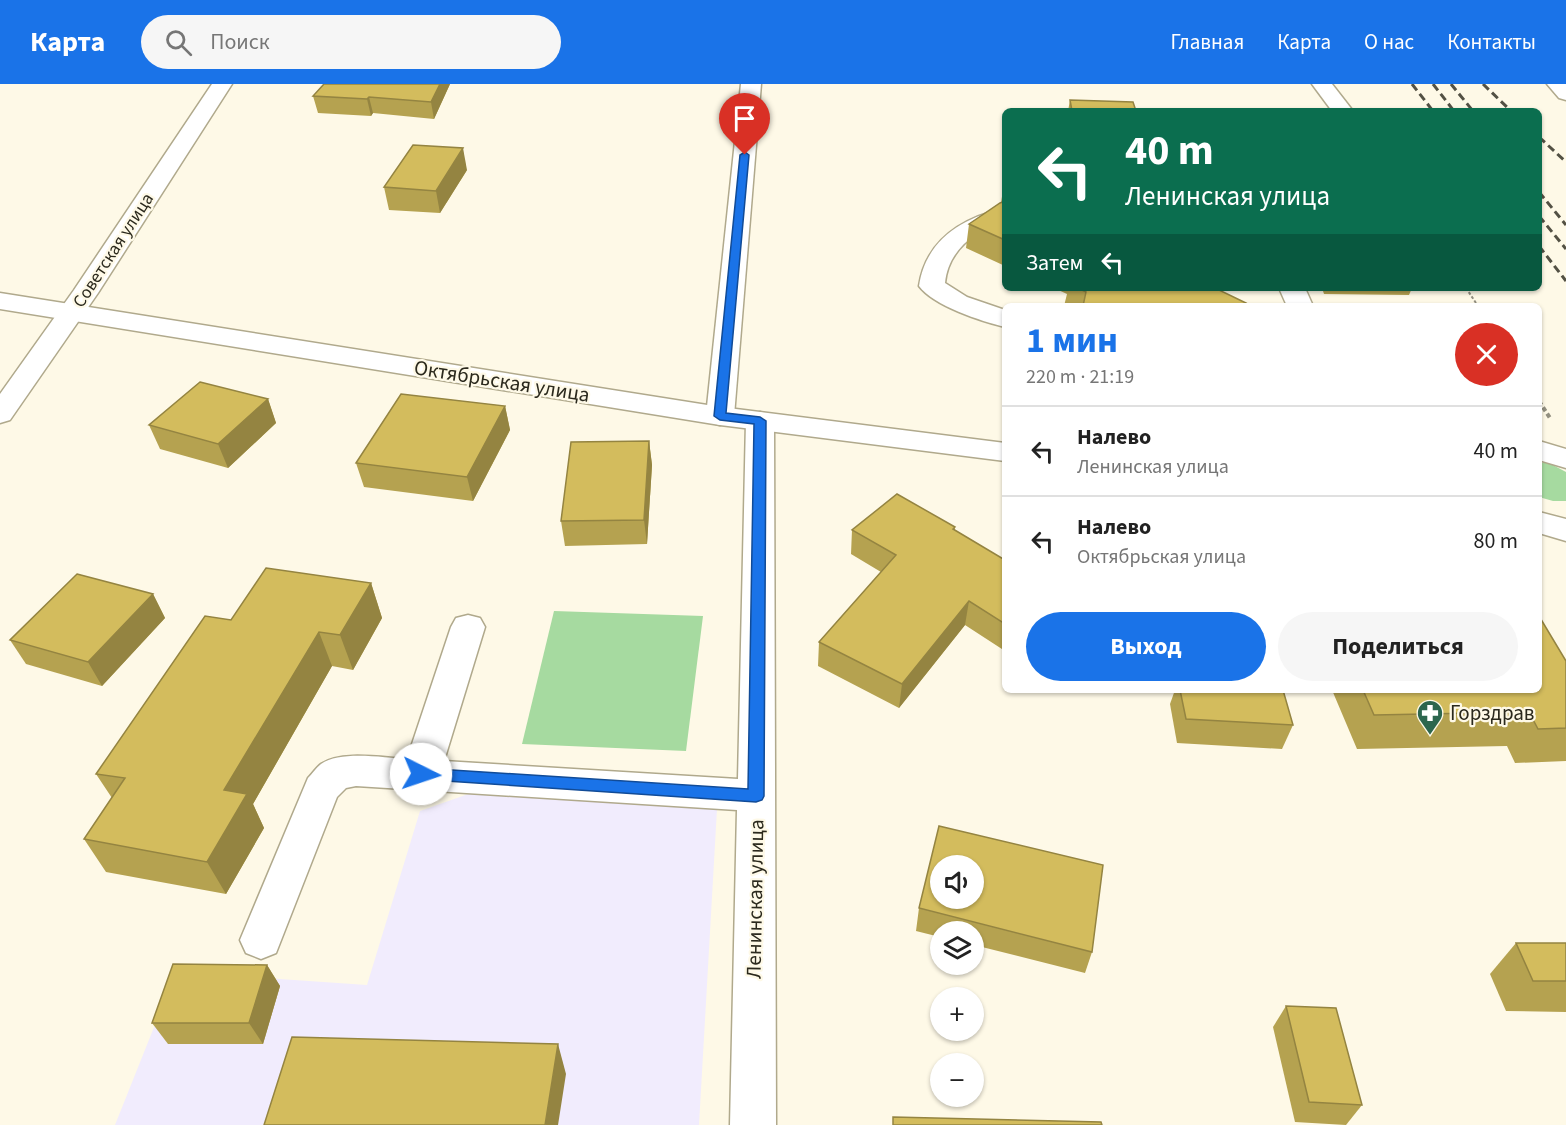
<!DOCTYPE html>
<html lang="ru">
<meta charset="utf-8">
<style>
:root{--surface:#fff;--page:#f6f6f6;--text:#222;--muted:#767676;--line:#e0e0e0;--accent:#1a73e8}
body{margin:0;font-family:"Source Sans 3",sans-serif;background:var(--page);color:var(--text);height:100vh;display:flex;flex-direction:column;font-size:22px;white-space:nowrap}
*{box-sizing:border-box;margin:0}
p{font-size:20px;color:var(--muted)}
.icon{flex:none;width:33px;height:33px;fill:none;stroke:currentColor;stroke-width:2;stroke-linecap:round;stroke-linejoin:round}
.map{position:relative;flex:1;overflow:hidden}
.panel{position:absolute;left:1002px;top:219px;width:540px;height:390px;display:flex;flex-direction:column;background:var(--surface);border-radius:9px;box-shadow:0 2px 4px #0004}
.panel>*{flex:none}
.guide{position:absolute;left:1002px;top:24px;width:540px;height:183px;border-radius:9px;box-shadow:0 2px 4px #0004;background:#0b6e4f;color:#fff;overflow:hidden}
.buttons{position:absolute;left:930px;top:771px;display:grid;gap:12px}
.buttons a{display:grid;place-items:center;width:54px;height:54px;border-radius:50%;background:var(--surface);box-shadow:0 2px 4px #0004;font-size:30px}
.pin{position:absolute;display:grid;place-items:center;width:51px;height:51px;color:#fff;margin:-62px -26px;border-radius:50% 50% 50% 0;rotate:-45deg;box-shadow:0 0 6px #0007}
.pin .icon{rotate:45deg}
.me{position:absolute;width:66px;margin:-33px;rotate:94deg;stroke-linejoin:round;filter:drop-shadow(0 0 4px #0008)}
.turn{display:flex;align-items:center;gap:21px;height:126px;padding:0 24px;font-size:27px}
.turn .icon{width:78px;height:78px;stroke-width:2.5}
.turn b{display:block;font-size:42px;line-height:51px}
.then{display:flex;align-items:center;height:57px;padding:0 24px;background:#0003;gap:12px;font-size:22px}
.round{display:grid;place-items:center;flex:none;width:63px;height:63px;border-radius:32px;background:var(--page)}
.head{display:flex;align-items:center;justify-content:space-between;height:102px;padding:0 24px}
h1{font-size:36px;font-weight:700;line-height:45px;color:var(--accent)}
.button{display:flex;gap:12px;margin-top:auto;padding:12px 24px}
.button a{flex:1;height:69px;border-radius:36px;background:var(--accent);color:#fff;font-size:24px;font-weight:700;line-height:69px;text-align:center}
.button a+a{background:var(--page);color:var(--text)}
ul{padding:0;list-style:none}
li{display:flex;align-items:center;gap:18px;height:90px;padding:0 24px;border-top:2px solid var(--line)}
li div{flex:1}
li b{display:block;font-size:22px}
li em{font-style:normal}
header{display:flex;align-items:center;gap:36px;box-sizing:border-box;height:84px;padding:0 30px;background:var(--accent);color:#fff}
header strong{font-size:28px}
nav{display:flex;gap:33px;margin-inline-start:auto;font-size:21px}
.search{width:420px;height:54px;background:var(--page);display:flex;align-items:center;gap:15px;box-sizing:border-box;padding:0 21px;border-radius:33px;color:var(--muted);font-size:22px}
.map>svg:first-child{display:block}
.commercial{fill:#f1ecfd}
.green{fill:#a6daa0}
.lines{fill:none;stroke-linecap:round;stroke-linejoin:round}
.minor-casing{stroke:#b0a98c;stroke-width:3}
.major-casing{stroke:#b0a98c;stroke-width:3}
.path-far1{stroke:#928f80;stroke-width:2;stroke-dasharray:3 2;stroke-linecap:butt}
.path{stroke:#928f80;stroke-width:4;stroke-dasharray:4.5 3;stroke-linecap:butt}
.minor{fill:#fff;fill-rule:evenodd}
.major{fill:#fff;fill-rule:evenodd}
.rail{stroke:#535144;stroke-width:3;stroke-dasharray:8 4.5;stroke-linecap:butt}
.wall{fill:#b5a250}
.shaded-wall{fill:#948441}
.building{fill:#d3bc5d;stroke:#948441;stroke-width:1.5;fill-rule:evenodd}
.route{fill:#1a73e8;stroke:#114b97;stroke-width:1.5}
.labels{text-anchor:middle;stroke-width:4.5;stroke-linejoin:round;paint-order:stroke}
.far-street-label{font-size:18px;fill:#2b291d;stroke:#fef9e7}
.street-label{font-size:21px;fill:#2b291d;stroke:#fef9e7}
.poi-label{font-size:21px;fill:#2b291d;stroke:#fef9e7;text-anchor:start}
</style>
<header>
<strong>Карта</strong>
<div class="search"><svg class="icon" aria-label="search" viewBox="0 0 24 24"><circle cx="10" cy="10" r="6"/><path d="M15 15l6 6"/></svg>Поиск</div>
<nav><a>Главная</a><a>Карта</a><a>О нас</a><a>Контакты</a></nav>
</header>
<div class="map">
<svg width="1566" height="1041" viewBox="0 0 1566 1041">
<rect width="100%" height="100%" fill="#fef9e7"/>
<polygon class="commercial" points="474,708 717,725 699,1041 115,1041 176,888 367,901 420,727"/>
<g class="green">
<polygon points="1539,378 1551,380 1566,388 1566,417 1553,417 1539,413"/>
<polygon points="554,527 703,532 686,667 522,660"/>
</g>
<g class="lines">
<g class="minor-casing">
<g id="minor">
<polygon points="212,0 232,0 98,209 10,336 0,339 0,310 74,206"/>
<polygon points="741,0 761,0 734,332 730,338 720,341 710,338 706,332"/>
<polygon points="1312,0 1332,0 1353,27 1332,27"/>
<polygon points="1547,0 1566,0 1566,16 1559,14"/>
<path d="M1005 124V138C974 146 948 167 945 199L967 213 1005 226V243C981 237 934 222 919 202 926 155 963 134 1005 124Z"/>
<polygon points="1279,204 1305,204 1313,222 1287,222"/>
<path d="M760 328 770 331 774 337 776 1041H730L737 726 356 702 346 704 337 713 276 869 261 875 246 869 240 856 308 694C312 690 316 684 321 680 341 666 384 674 407 675L451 543 456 534 468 531 480 534 485 543 444 677 738 695 746 337 750 331Z"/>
</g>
</g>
<g class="major-casing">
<g id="major">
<polygon points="0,209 720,323 1005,359 1005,377 720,341 0,225"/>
<polygon points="1539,357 1566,365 1566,384 1539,376"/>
<polygon points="1539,428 1566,435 1566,457 1539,449"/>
</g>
</g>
<polyline class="path-far1" points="1466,204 1478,222"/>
<polyline class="path" points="1539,317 1550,334"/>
<use href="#minor" class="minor"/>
<use href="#major" class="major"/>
<g class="rail">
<polyline points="1412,0 1433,27"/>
<polyline points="1433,0 1454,27"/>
<polyline points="1451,0 1473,27"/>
<polyline points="1483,0 1511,27"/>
<polyline points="1539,53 1566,78"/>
<polyline points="1539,108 1566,141"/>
<polyline points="1539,132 1566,165"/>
<polyline points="1539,162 1566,197"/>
</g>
</g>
<g class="wall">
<polygon points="324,0 450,0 434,35 373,29 371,32 318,29 313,12"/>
<polygon points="1070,16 1136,27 1068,27"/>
<polygon points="467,86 440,129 389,126 384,103"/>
<polygon points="1005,93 1005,182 966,164 969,140 1001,119"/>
<polygon points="1054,204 1215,204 1245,222 1064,222 1067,210"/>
<polygon points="1322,204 1412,204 1409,211 1324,210"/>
<polygon points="268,315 276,339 228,384 160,365 149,341"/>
<polygon points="505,322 510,346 473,417 364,403 356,379"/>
<polygon points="649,357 652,381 647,460 565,462 561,437"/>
<polygon points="955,443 955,446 1005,476 1005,567 965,541 899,624 818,582 819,558 881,488 851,470 852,446"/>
<polygon points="371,499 382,534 353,586 332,582 253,720 264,744 226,810 106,788 84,755 112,714 96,690 231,536"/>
<polygon points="153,510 165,534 102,602 26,580 10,556"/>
<polygon points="1566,577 1566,677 1515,679 1507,662 1357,665 1332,606 1539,606"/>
<polygon points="1175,606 1283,606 1293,641 1282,665 1177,659 1170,620"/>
<polygon points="919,824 1092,868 1085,889 974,861 974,848 940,848 940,853 916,847"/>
<polygon points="1516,859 1566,859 1566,928 1506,927 1490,890"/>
<polygon points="267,881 280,902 263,960 168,960 152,939"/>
<polygon points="1286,922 1362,1021 1346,1041 1295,1038 1273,943"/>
</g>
<g class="shaded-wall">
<polygon points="440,0 450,0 434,35 431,18"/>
<polygon points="369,13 373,29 371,32 367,15"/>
<polygon points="463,64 467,86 440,129 436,107"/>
<polygon points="268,315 276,339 228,384 218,360"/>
<polygon points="505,322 510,346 473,417 467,393"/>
<polygon points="649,357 652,381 647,460 644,436"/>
<polygon points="371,499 382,534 353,586 340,551"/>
<polygon points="153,510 165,534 102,602 88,578"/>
<polygon points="969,517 965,541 899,624 902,600"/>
<polygon points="319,548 332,582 253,720 264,744 226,810 207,778 224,706"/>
<polygon points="267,881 280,902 263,960 249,939"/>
<polygon points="558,960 566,990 558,1041 545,1041"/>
</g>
<g class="building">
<polygon points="324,0 440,0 431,18 369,13 367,15 313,12"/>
<polygon points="1070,16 1133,18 1136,27 1072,27"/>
<polygon points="413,61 463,64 436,107 384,103"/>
<polygon points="1005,117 1005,156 969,140 1000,119"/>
<polygon points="1078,204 1215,204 1246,219 1243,222 1083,222 1086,208"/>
<polygon points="200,298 268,315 218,360 149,341"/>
<polygon points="401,310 505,322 467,393 356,379"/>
<polygon points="649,357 644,436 561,437 571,358"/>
<polygon points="897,410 955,443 953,445 1005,476 1005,540 969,517 902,600 819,558 896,471 852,446"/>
<polygon points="266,484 371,499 340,551 319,548 224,706 247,710 207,778 84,755 125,694 96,690 205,532 231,536"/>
<polygon points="77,490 153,510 88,578 10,556"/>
<polygon points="1539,532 1566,577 1566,644 1538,645 1529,628 1374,631 1363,606 1539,606"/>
<polygon points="1180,606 1283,606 1293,641 1186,635"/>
<path d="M939 742 1103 781 1092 868 919 824ZM940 782H974V814H940Z"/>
<polygon points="1516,859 1566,859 1566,897 1533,897"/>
<polygon points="173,880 267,881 249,939 152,939"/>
<polygon points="1286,922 1336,924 1362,1021 1309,1018"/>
<polygon points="292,953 558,960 545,1041 264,1041"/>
<polygon points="893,1033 1101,1038 1102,1041 893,1041"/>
</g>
<polygon class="route" points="745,68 749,71 726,329 760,333 766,337 764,712 762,716 756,718 416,695 414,690 416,686 421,684 748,705 754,340 720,336 714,332 740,71"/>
<defs>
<g id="pharmacy-pin" transform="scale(1.35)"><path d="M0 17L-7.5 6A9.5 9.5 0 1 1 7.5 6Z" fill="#2c664e" stroke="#fef9e7"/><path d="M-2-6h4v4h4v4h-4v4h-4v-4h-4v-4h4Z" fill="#fff"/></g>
</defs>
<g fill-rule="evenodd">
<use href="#pharmacy-pin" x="1430" y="629"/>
</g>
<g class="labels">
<g class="far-street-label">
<text transform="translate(113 166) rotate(-57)" y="6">Советская улица</text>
</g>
<g class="street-label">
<text transform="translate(502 297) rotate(9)" y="7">Октябрьская улица</text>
<text transform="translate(755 815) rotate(-89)" y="7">Ленинская улица</text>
</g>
<g class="poi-label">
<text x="1450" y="636">Горздрав</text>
</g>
</g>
</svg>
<div class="buttons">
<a><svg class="icon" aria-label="sound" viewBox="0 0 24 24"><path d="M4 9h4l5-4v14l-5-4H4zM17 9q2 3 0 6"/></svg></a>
<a><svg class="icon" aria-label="layers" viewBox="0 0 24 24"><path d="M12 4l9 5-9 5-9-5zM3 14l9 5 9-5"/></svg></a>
<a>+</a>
<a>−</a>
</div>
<div class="pin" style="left:745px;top:71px;background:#d93025"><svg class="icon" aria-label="arrive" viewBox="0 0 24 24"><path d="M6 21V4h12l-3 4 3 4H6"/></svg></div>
<svg class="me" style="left:421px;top:690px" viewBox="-20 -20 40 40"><circle r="19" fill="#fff"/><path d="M0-13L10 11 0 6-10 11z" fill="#1a73e8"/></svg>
<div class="guide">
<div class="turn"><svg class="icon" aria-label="left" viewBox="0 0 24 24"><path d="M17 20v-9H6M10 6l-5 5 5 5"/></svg><div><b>40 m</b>Ленинская улица</div></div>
<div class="then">Затем<svg class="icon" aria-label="left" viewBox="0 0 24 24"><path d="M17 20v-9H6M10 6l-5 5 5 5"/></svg></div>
</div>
<section class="panel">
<div class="head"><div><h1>1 мин</h1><p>220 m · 21:19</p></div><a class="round" style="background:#d93025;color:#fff"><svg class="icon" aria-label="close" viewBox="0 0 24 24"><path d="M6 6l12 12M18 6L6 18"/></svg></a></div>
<ul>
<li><svg class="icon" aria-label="left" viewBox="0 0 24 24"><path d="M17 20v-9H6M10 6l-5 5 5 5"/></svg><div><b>Налево</b><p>Ленинская улица</p></div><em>40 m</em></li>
<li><svg class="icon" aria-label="left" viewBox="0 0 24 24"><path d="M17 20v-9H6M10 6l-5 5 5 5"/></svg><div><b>Налево</b><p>Октябрьская улица</p></div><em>80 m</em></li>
</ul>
<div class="button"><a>Выход</a><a>Поделиться</a></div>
</section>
</div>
